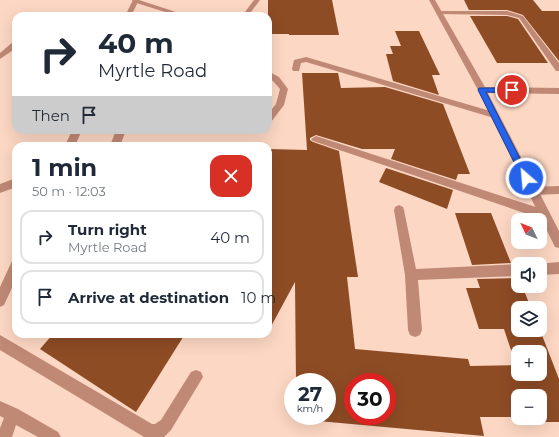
<!DOCTYPE html>
<meta charset="utf-8">
<style>
:root{--surface:#fff;--page:#f6f6f7;--text:#1f2937;--muted:#747a83;--line:#e0e1e3}
body{margin:0;font-family:Montserrat,sans-serif;background:var(--page);color:var(--text);height:100vh;display:flex;flex-direction:column;font-size:15px;white-space:nowrap}
*{box-sizing:border-box;margin:0}
p{font-size:13px;color:var(--muted)}
.icon{flex:none;width:22px;height:22px;fill:none;stroke:currentColor;stroke-width:2;stroke-linecap:round;stroke-linejoin:round}
.map{position:relative;flex:1;overflow:hidden}
.details{position:absolute;left:12px;top:142px;width:260px;height:196px;display:flex;flex-direction:column;background:var(--surface);border-radius:12px;box-shadow:0 4px 16px #0002}
.details>*{flex:none}
.top-card{position:absolute;left:12px;top:12px;width:260px;height:122px;border-radius:12px;box-shadow:0 4px 16px #0002;background:#fff;color:var(--text);overflow:hidden}
.needle{width:26px;rotate:313deg}
.fabs{position:absolute;left:511px;top:213px;display:grid;gap:8px}
.fabs a{display:grid;place-items:center;width:36px;height:36px;border-radius:8px;background:var(--surface);box-shadow:0 4px 16px #0002;font-size:20px}
.speed{position:absolute;left:284px;top:373px;display:flex;gap:8px;font-size:20px;font-weight:700;text-align:center}
.speed>*{display:grid;place-content:center;width:52px;height:52px;border-radius:50%;background:var(--surface);box-shadow:0 4px 16px #0002;line-height:1}
.speed small{font-size:10px;font-weight:400}
.speed .limit{border:6px solid #d22;background:#fff;color:#111}
.pin{position:absolute;display:grid;place-items:center;width:34px;height:34px;color:#fff;margin:-17px;border:2px solid #fff;border-radius:50%;box-shadow:0 1px 4px #0007}
.me{position:absolute;width:44px;margin:-22px;rotate:333deg;stroke-linejoin:round;filter:drop-shadow(0 0 3px #0008)}
.turn{display:flex;align-items:center;gap:14px;height:84px;padding:0 20px;font-size:18px}
.turn .icon{width:52px;height:52px;stroke-width:2.5}
.turn b{display:block;font-size:28px;line-height:34px}
.then{display:flex;align-items:center;height:38px;padding:0 20px;background:#0003;gap:8px;font-size:15px}
.round{display:grid;place-items:center;flex:none;width:42px;height:42px;border-radius:12px;background:var(--page)}
.overview{display:flex;align-items:center;justify-content:space-between;height:68px;padding:0 20px}
h1{font-size:24px;font-weight:700;line-height:30px}
ul{padding:0;list-style:none}
li{display:flex;align-items:center;gap:12px;height:54px;margin:0 8px 6px;padding:0 12px;border:2px solid var(--line);border-radius:12px}
li div{flex:1}
li b{display:block;font-size:15px}
li em{font-style:normal}
.map>svg:first-child{display:block}
.building{fill:#8e4c25;fill-rule:evenodd}
.lines{fill:none;stroke-linecap:round;stroke-linejoin:round}
.service{fill:#c08976;fill-rule:evenodd}
.minor{fill:#c08976;fill-rule:evenodd}
.route{fill:#2563eb;stroke:#184099}
</style>
<div class="map">
<svg width="559" height="437" viewBox="0 0 559 437">
<rect width="100%" height="100%" fill="#fcd7c3"/>
<g class="building">
<polygon points="268,0 332,0 339,35 289,35 289,34 268,34"/>
<polygon points="464,0 533,0 542,11 559,11 559,61 523,15 507,10 469,10"/>
<polygon points="470,16 507,16 518,19 548,63 497,63"/>
<polygon points="395,31 419,31 440,75 432,75 439,95 393,81 386,54 393,54 390,46 401,46"/>
<path d="M302 73H338L341 88 385 87 443 104 470 174H458L456 180 391 159 395 149H362L316 135 310 138V140L313 142 339 151 358 277H347L355 349 468 359 470 366 516 365 504 329H479L466 288H480L477 279 517 278 518 286 523 288 531 308H518V330H540L559 379V422H536L535 418H540V396H518V417H480L484 436 296 419V416H327V382H296L295 282 268 332V149L307 150ZM518 352H540V374H518ZM353 382H387V416H353Z"/>
<polygon points="386,168 453,190 447,209 379,182"/>
<polygon points="455,213 491,213 511,263 472,265"/>
<polygon points="53,334 185,334 136,412 40,349"/>
</g>
<g class="lines">
<g class="service">
<polygon points="132,0 139,0 188,16 178,16 133,2"/>
<polygon points="254,0 260,0 248,16 242,16"/>
<polygon points="439,11 507,11 523,16 559,63 559,71 556,71 519,18 507,15 437,14 436,13"/>
<polygon points="13,42 16,42 16,48 0,59 0,53"/>
<polygon points="306,57 497,113 498,115 494,118 306,62 301,63 299,71 293,71 292,69 294,60"/>
<polygon points="268,71 279,77 288,89 284,105 271,122 268,123 268,114 276,104 280,89 273,81 268,78"/>
<polygon points="116,130 126,130 120,146 110,146"/>
<polygon points="316,136 545,210 549,212 550,215 549,218 545,220 313,141 311,139"/>
<polygon points="16,178 16,187 0,193 0,184"/>
<polygon points="559,186 559,194 532,195 528,194 527,191 528,188 532,187"/>
<polygon points="399,205 403,207 404,210 416,269 518,264 518,276 418,280 422,330 420,335 415,337 410,335 408,330 405,275 394,210 395,207"/>
<polygon points="559,262 559,274 540,275 540,264 538,264"/>
<polygon points="0,335 152,424 155,424 161,420 191,372 196,370 201,372 203,377 171,430 164,437 144,437 0,350"/>
<polygon points="0,401 18,409 58,432 61,437 38,437 16,425 12,437 0,437 0,428 4,418 0,416"/>
</g>
<g class="minor">
<polygon points="133,0 139,0 131,16 125,16"/>
<polygon points="429,0 435,0 485,87 559,88 559,94 488,93 559,231 559,248 555,247 478,90"/>
<polygon points="72,130 82,130 75,146 65,146"/>
<polygon points="16,259 16,279 4,305 0,307 0,287 12,261"/>
</g>
</g>
<polygon class="route" points="479,88 512,88 516,90 512,93 486,92 530,178 529,180 523,180 478,90"/>
</svg>
<div class="fabs">
<a><svg class="needle" viewBox="-14 -14 28 28"><path d="M0-13l5 13h-10z" fill="#e53935"/><path d="M0 13l5-13h-10z" fill="#747a83"/></svg></a>
<a><svg class="icon" aria-label="sound" viewBox="0 0 24 24"><path d="M4 9h4l5-4v14l-5-4H4zM17 9q2 3 0 6"/></svg></a>
<a><svg class="icon" aria-label="layers" viewBox="0 0 24 24"><path d="M12 4l9 5-9 5-9-5zM3 14l9 5 9-5"/></svg></a>
<a>+</a>
<a>−</a>
</div>
<div class="speed"><div>27<small>km/h</small></div><div class="limit">30</div></div>
<div class="pin" style="left:512px;top:90px;background:#d93025"><svg class="icon" aria-label="arrive" viewBox="0 0 24 24"><path d="M6 21V4h12l-3 4 3 4H6"/></svg></div>
<svg class="me" style="left:526px;top:178px" viewBox="-20 -20 40 40"><circle r="17" fill="#2563eb" stroke="#fff" stroke-width="3"/><path d="M0-11L8 9 0 5-8 9z" fill="#fff"/></svg>
<div class="top-card">
<div class="turn"><svg class="icon" aria-label="right" viewBox="0 0 24 24"><path d="M7 20v-9h11M14 6l5 5-5 5"/></svg><div><b>40 m</b>Myrtle Road</div></div>
<div class="then">Then<svg class="icon" aria-label="arrive" viewBox="0 0 24 24"><path d="M6 21V4h12l-3 4 3 4H6"/></svg></div>
</div>
<section class="details">
<div class="overview"><div><h1>1 min</h1><p>50 m · 12:03</p></div><a class="round" style="background:#d93025;color:#fff"><svg class="icon" aria-label="close" viewBox="0 0 24 24"><path d="M6 6l12 12M18 6L6 18"/></svg></a></div>
<ul>
<li><svg class="icon" aria-label="right" viewBox="0 0 24 24"><path d="M7 20v-9h11M14 6l5 5-5 5"/></svg><div><b>Turn right</b><p>Myrtle Road</p></div><em>40 m</em></li>
<li><svg class="icon" aria-label="arrive" viewBox="0 0 24 24"><path d="M6 21V4h12l-3 4 3 4H6"/></svg><div><b>Arrive at destination</b></div><em>10 m</em></li>
</ul>
</section>
</div>
